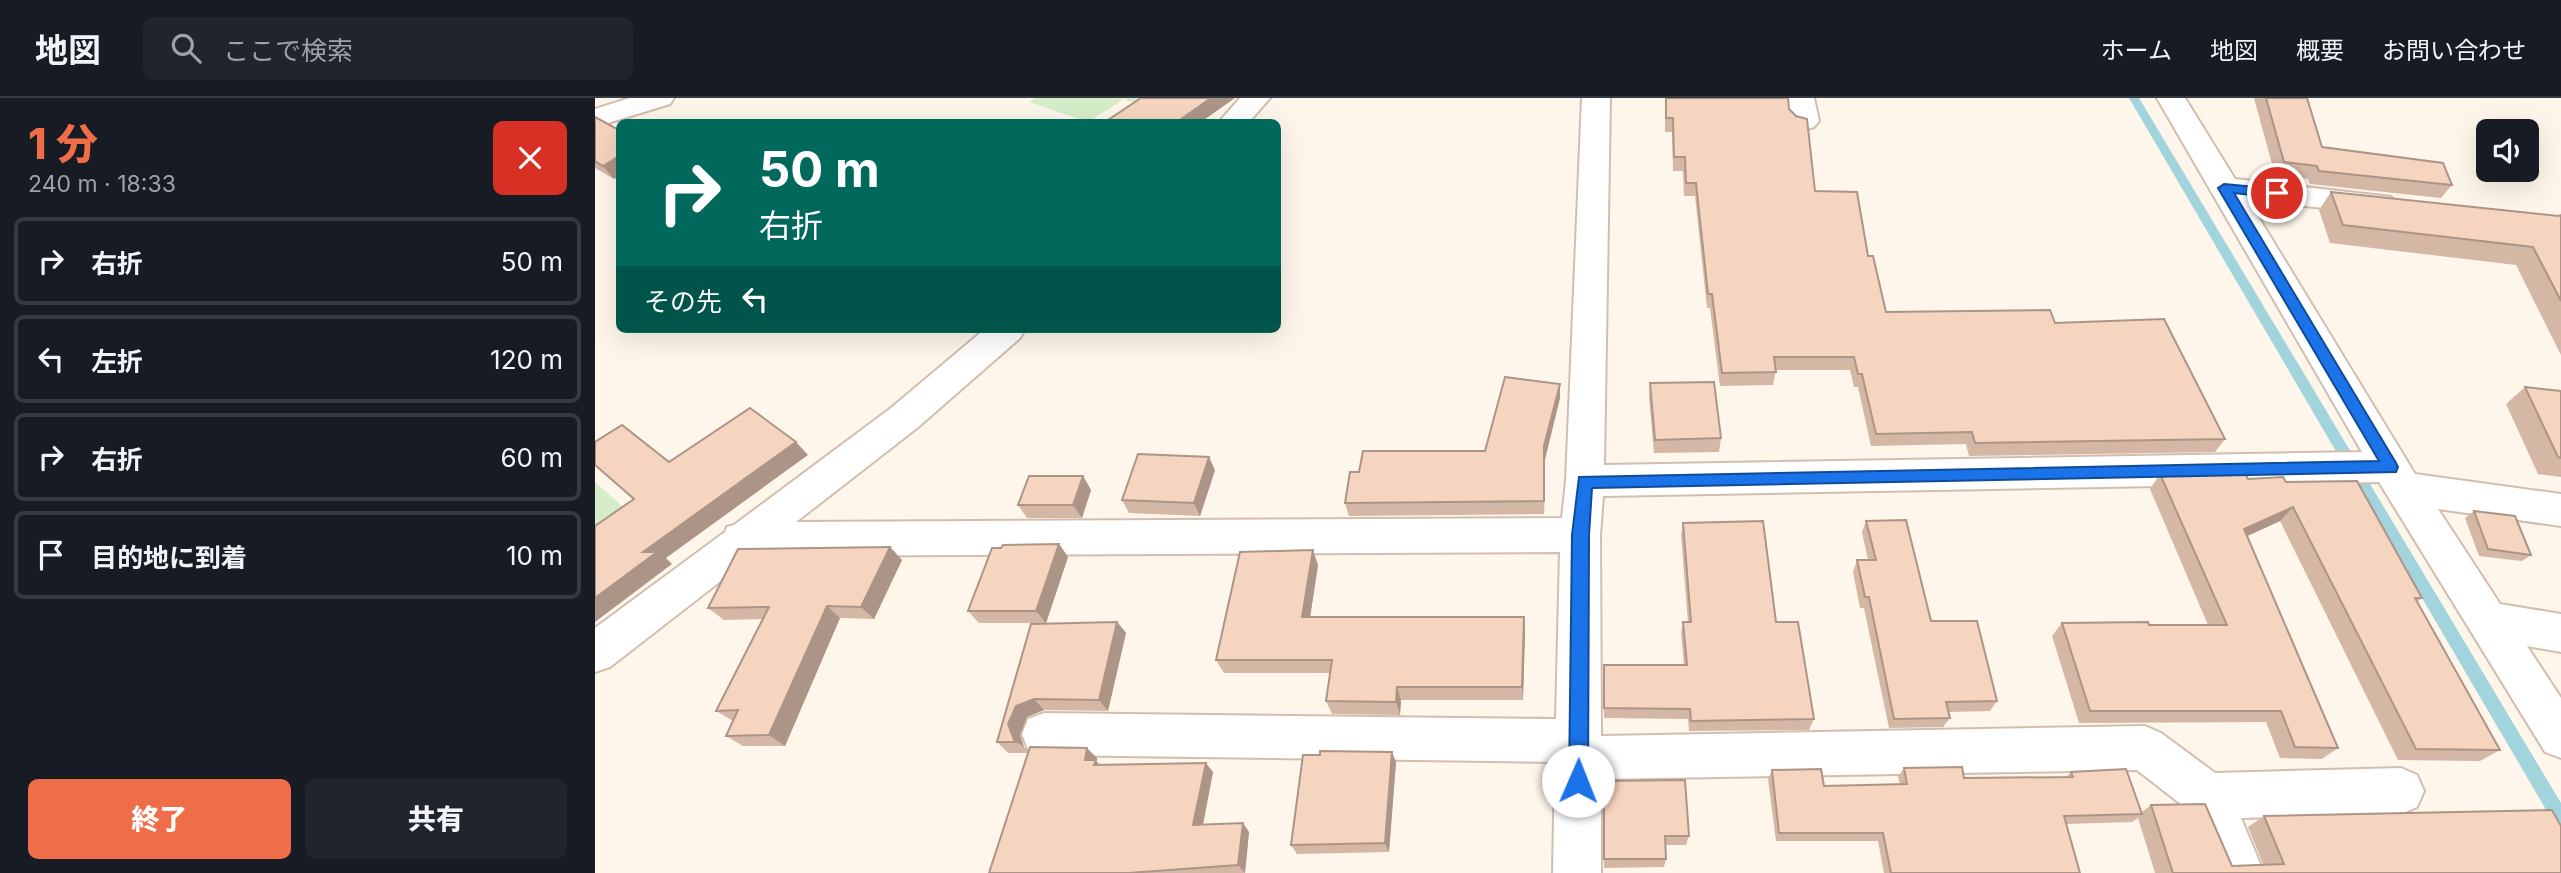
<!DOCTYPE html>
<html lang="ja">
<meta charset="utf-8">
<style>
:root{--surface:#171b24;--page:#20242c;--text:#f1f3f6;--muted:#9ea1a6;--line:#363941;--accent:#ef6d48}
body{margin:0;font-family:Inter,"Noto Sans JP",sans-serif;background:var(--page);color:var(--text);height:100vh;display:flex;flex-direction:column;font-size:26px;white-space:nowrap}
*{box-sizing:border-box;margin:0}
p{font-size:23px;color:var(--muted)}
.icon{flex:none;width:38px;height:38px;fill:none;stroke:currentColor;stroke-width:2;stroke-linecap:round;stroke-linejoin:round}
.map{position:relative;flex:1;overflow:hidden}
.details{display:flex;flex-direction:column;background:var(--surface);width:595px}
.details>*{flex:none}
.banner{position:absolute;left:21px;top:21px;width:665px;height:214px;border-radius:10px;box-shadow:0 7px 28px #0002;background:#00695c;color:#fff;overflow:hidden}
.tools{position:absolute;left:1881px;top:21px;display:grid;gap:14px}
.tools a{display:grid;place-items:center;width:63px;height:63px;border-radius:10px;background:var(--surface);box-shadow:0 7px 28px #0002;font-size:35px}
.pin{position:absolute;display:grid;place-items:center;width:60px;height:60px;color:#fff;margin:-30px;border:4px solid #fff;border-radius:50%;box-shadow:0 2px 7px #0007}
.me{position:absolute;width:77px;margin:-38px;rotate:1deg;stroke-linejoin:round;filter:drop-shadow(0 0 5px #0008)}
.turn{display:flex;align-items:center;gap:24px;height:147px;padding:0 28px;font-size:32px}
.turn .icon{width:91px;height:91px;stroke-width:2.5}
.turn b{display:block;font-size:49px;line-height:60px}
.then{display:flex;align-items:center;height:66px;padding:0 28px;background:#0003;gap:14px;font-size:26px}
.round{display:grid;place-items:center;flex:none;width:74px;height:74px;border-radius:10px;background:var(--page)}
.overview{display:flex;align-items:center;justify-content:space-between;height:119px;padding:0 28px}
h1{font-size:42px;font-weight:800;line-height:52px;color:var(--accent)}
.cta{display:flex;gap:14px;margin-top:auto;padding:14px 28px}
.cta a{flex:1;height:80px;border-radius:10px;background:var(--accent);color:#fff;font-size:28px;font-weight:800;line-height:80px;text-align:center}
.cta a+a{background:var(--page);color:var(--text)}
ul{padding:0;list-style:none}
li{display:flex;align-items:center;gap:21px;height:88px;margin:0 14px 10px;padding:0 14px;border:4px solid var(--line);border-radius:10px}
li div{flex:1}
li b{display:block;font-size:26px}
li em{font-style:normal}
header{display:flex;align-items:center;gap:42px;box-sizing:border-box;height:98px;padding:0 35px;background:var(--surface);border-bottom:2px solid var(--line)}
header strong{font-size:33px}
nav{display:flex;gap:38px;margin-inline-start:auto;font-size:24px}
.search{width:490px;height:63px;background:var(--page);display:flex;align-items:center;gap:18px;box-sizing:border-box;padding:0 24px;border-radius:10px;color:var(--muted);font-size:26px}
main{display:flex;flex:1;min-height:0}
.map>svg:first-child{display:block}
.green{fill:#d6eec7}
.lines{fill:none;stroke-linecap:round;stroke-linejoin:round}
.stream{fill:#a2d4dd;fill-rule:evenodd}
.minor-casing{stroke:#d2beae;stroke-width:4}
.minor{fill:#fff;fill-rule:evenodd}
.wall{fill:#d4b7a5}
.shaded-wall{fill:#ac9586}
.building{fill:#f6d5c0;stroke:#ac9586;stroke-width:2}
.route{fill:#1a73e8;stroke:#114b97;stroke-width:2}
</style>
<header>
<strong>地図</strong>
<div class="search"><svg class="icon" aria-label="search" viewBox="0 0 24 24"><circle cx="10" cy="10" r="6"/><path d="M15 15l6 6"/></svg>ここで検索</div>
<nav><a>ホーム</a><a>地図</a><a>概要</a><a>お問い合わせ</a></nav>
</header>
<main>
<section class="details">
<div class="overview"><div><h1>1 分</h1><p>240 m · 18:33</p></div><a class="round" style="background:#d93025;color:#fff"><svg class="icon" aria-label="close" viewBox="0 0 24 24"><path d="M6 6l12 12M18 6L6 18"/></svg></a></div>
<ul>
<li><svg class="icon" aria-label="right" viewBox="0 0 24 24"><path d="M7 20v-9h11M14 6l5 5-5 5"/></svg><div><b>右折</b></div><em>50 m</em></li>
<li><svg class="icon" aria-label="left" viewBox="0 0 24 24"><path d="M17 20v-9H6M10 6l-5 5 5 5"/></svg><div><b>左折</b></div><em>120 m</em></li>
<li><svg class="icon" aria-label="right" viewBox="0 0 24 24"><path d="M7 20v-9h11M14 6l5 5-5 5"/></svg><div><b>右折</b></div><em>60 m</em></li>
<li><svg class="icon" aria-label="arrive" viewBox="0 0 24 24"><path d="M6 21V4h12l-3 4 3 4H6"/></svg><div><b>目的地に到着</b></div><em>10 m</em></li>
</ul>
<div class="cta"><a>終了</a><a>共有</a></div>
</section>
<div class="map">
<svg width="1966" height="775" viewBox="0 0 1966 775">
<rect width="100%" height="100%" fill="#fef6ea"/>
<g class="green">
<polygon points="440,0 555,0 544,7 529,1 493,24 434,4"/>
<polygon points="0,384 27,408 0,427"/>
</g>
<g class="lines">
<polygon class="stream" points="1534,0 1544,0 1966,705 1966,729 1960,727"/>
<g class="minor-casing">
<g id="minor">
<polygon points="35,0 79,0 75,6 0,29 0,11"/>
<polygon points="645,0 675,0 654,24 624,24"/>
<polygon points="987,0 1015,0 1009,367 1767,354 1562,0 1590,0 1640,81 1796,99 1801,106 1796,113 1785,116 1653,102 1820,376 1966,396 1966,428 1843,411 1905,506 1966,516 1966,554 1932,548 1966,600 1966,660 1950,654 1784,384 1008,398 1005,437 1006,638 1550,628 1566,635 1620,675 1806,670 1822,677 1829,693 1822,709 1806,716 1646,720 1669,775 1621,775 1596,714 1542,672 1006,681 1006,775 958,775 960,664 449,657 433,651 427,636 433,621 449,615 961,621 965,454 158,458 15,569 0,574 0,530 130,434 132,429 139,427 296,310 390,231 430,231 425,240 322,330 201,424 967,420 971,383"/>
<polygon points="1191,0 1219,0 1224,23 1219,29 1209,32 1199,29 1194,23"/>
</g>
</g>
<use href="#minor" class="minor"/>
</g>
<g class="wall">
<polygon points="1070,0 1193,0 1194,11 1220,93 1273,158 1291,214 1460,225 1630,341 1620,354 1374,358 1371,346 1276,348 1263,289 1259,289 1255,272 1181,272 1178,287 1125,288 1115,210 1112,210 1100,98 1089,98 1088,73 1078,73 1077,34 1070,34"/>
<polygon points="1659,0 1712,0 1727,49 1857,87 1846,100 1715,86 1713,81 1680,77"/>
<polygon points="0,19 24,32 24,78 19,81 0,70"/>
<polygon points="1736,94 1963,118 1966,117 1966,257 1921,167 1735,145 1724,112"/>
<polygon points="1055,285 1126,340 1124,354 1059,355 1054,299"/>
<polygon points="1930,289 1966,293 1966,379 1943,376 1911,306"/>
<polygon points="965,300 950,361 949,416 754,418 750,405 890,353"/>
<polygon points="620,372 605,418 534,415 527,402"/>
<polygon points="1565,376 1653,381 1691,384 1827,500 1822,504 1905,652 1885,663 1803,662 1685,423 1652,438 1743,650 1727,661 1685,660 1671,624 1484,625 1457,538 1467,525 1613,527 1555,391"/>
<polygon points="488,378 496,392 487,420 432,420 423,407"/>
<polygon points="1879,413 1936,457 1927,463 1884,458 1870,420"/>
<polygon points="1271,423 1336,523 1402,603 1395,613 1354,614 1355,620 1348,629 1294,630 1269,510 1265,510 1258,474 1262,462 1273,462 1267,434"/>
<polygon points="1088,425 1181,524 1219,621 1214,632 1094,633 1093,621 1009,620 1008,578 1089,567 1086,535 1088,524 1093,524 1086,437"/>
<polygon points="464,446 473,459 451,525 384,525 373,513"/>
<polygon points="295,449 307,462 279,521 245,520 190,648 148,648 131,638 138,623 121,613 168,521 129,522 113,510"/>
<polygon points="723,467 715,519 929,519 930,533 928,602 806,602 805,617 737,616 731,603 736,575 629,575 621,562"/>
<polygon points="522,524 531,535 513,613 449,612 432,619 425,637 429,649 434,653 502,660 501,663 505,667 618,674 608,727 654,734 650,775 394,775 433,655 413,655 402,644 436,526"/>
<polygon points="725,657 801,664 794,754 702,756 696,747"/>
<polygon points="1309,670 1369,680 1471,679 1476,674 1547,714 1556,707 1637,768 1668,766 1653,729 1669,718 1966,775 1560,775 1543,720 1537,724 1471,726 1485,775 1289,775 1283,743 1181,743 1173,681 1177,672 1229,688 1305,686 1303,679"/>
<polygon points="1009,683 1094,738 1091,747 1071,747 1071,761 1069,769 1009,770"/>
</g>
<g class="shaded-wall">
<polygon points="616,0 640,0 606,24 582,24"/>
<polygon points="24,58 24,78 19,81 8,68"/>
<polygon points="965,286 965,300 950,361 949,416 949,348"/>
<polygon points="201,344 213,357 71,460 77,466 0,524 0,500 48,454"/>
<polygon points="614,359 620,372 605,418 599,405"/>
<polygon points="488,378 496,392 487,420 478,407"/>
<polygon points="1698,409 1685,423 1637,445 1649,431"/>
<polygon points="464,446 473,459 451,525 441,513"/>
<polygon points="295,449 307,462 279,521 266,509"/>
<polygon points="718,452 723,467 713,533 707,519"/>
<polygon points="232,508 245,520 190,648 174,637"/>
<polygon points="929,519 930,533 928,602 927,589"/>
<polygon points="522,524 531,535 513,613 504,602"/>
<polygon points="802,589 806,602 805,617 801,604"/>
<polygon points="439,601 449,612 432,619 425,637 429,649 419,642 413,626 421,608"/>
<polygon points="492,650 502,660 501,663 510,672 490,662"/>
<polygon points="797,654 801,664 794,754 790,745"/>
<polygon points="611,665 618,674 606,736 598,727"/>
<polygon points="648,725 654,734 650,775 643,767"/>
</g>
<g class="building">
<polygon points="546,0 616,0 582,24 510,24"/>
<polygon points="1071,0 1193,0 1194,11 1201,18 1212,21 1220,93 1262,94 1273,158 1278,158 1291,214 1455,212 1460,225 1569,221 1630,341 1380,345 1377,334 1281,336 1267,276 1263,276 1259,259 1179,259 1181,274 1127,275 1117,196 1113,196 1101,85 1091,85 1090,59 1079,59 1078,20 1071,20"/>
<polygon points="1671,0 1712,0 1727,49 1848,65 1857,87 1724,73 1722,68 1689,64"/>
<polygon points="0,19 24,32 24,58 8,68 0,63"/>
<polygon points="1736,94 1963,118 1966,117 1966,203 1938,149 1748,127"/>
<polygon points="910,279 965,286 949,348 949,403 750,405 755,374 764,374 768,353 890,353"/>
<polygon points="1119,284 1126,340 1060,342 1055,285"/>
<polygon points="1930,289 1966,293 1966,360 1963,359"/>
<polygon points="155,310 201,344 48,454 62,454 0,500 0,428 39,401 0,367 0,344 27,327 74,364"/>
<polygon points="543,356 614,359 599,405 527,402"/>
<polygon points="1650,375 1653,381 1688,379 1691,384 1762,383 1827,500 1820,500 1905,652 1821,651 1698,409 1649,431 1743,650 1700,649 1686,613 1495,613 1467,525 1553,524 1554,527 1632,527 1565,376"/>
<polygon points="434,378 488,378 478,407 423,407"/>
<polygon points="1879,413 1920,418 1936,457 1893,451"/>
<polygon points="1311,422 1336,523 1382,523 1402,603 1351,604 1355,620 1299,621 1274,499 1270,499 1262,462 1281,462 1271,423"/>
<polygon points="1168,423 1181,524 1203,524 1219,621 1096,623 1095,611 1009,610 1009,567 1092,567 1088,524 1096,524 1088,425"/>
<polygon points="464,446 441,513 373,513 397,450 406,450 408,447"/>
<polygon points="295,449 266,509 232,508 174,637 131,638 143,612 121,613 174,509 113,510 143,451"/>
<polygon points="718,452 707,519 929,519 927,589 802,589 801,604 731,603 737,562 621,562 645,454"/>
<polygon points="522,524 504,602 439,601 421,608 413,626 419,642 424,644 402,644 436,526"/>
<polygon points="435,649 492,650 490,662 501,662 499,667 611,665 598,727 648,725 643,767 533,775 394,775"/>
<polygon points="725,653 797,654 790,745 696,747 708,657 725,657"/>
<polygon points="1367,669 1369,680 1478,679 1476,674 1531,671 1547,716 1469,718 1485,775 1296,775 1288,735 1184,735 1177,672 1226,671 1229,688 1312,686 1309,670"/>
<polygon points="1090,682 1094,738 1070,738 1071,761 1009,761 1009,683"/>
<polygon points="1610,706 1637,768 1689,766 1669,718 1957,712 1966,728 1966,775 1578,775 1556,707"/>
</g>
<polygon class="route" points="1629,86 1682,91 1688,95 1682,100 1639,95 1801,365 1803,369 1801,374 997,390 994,437 993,683 990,690 983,692 976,690 974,683 977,437 984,379 1784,363 1623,90"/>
</svg>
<div class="tools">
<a><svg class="icon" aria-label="sound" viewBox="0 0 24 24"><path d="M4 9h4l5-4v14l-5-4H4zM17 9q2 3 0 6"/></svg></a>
</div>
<div class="pin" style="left:1682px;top:95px;background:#d93025"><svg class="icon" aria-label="arrive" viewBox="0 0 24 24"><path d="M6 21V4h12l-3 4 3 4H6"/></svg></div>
<svg class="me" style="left:983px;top:683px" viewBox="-20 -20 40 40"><circle r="19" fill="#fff"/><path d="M0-13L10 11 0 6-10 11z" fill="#1a73e8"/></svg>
<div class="banner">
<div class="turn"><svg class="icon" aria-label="right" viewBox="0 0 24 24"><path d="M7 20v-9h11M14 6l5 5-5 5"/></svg><div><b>50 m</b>右折</div></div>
<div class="then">その先<svg class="icon" aria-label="left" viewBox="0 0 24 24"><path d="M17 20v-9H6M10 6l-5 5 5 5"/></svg></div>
</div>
</div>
</main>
